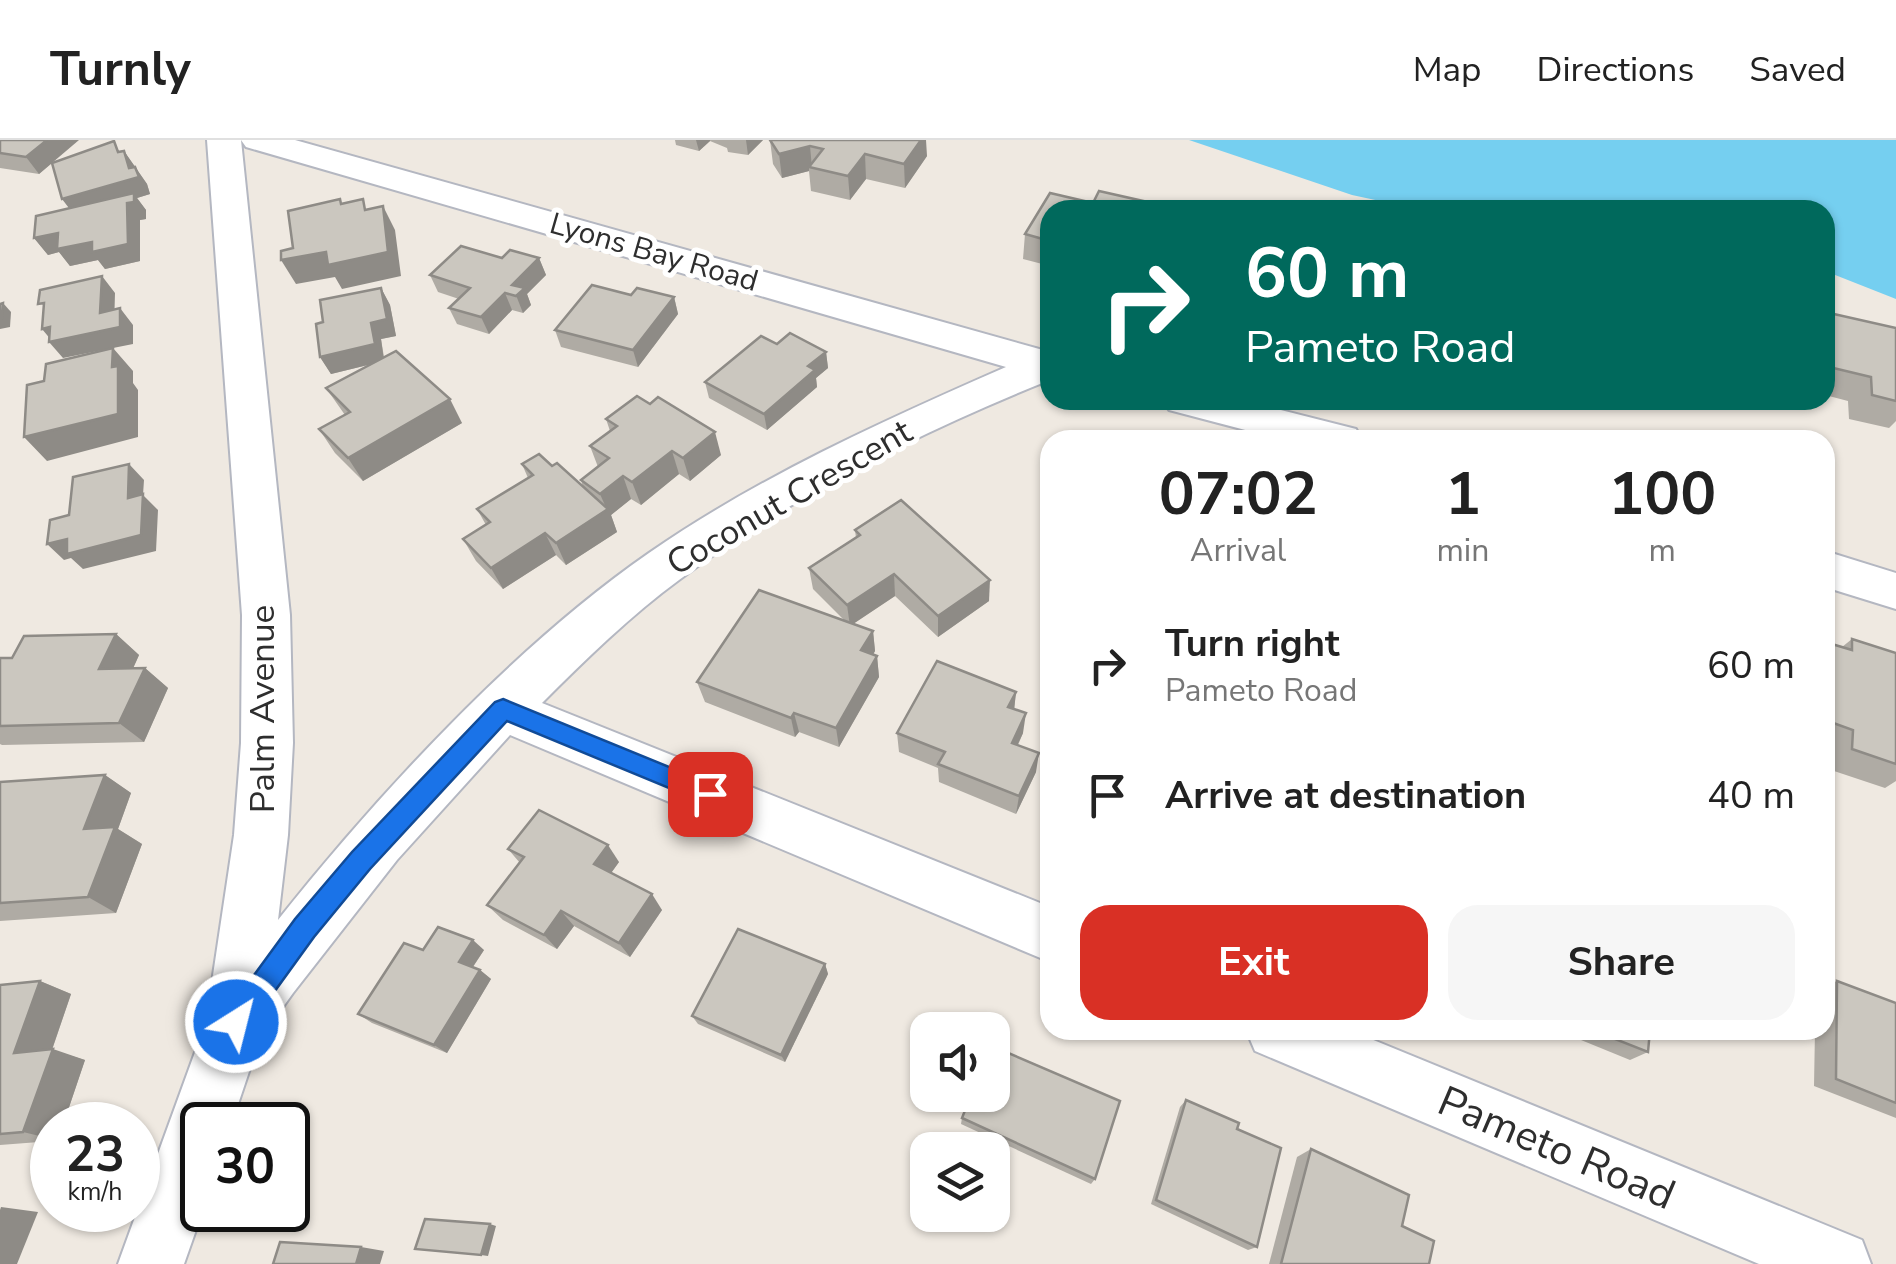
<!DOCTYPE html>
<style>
:root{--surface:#fff;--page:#f6f6f6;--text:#222;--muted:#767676;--line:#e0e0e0;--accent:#d93025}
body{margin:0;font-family:"Nunito Sans",sans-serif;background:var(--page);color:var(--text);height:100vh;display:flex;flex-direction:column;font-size:38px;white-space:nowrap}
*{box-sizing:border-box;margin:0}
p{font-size:32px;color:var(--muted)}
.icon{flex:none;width:55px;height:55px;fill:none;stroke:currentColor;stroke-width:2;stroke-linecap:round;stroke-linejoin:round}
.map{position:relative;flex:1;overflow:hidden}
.sheet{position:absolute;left:1040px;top:290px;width:795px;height:610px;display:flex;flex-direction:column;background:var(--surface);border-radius:30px;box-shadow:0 2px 8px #0004}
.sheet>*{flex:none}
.banner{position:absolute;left:1040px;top:60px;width:795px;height:210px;border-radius:30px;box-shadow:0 2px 8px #0004;background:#00695c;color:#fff;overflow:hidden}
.fabs{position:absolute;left:910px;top:872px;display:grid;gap:20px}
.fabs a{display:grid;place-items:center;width:100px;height:100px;border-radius:20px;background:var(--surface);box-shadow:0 2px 8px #0004;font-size:50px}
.speed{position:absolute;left:30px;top:962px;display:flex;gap:20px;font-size:50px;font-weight:700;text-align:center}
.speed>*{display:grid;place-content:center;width:130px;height:130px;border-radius:50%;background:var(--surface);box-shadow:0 2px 8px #0004;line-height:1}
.speed small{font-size:25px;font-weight:400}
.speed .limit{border:5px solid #111;border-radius:15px;background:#fff;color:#111}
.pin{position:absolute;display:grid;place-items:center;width:85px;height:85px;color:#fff;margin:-42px;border-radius:20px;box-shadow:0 5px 15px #0006}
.me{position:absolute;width:110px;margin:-55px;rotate:36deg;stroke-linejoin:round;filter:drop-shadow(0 0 8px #0008)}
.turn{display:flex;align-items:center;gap:35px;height:210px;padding:0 40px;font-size:45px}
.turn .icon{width:130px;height:130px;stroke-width:2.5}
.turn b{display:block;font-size:70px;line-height:85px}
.eta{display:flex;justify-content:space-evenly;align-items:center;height:170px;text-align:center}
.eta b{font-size:60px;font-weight:700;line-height:70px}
.button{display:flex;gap:20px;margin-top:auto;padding:20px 40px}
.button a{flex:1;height:115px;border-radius:30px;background:var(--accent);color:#fff;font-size:40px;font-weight:700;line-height:115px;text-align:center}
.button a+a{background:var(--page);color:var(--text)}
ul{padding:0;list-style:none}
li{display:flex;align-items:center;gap:30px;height:130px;padding:0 40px}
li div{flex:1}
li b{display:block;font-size:38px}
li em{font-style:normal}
header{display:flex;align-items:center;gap:60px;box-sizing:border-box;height:140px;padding:0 50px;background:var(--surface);border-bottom:2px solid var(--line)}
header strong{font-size:48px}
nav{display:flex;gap:55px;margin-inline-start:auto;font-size:35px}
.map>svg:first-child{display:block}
.water{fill:#75cff0}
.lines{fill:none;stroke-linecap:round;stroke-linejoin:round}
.minor-casing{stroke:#b4b7c1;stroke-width:4}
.minor{fill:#fff;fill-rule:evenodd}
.wall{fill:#afaba4}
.shaded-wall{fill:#8e8b86}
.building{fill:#cbc7bf;stroke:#8e8b86;stroke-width:2.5}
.route{fill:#1a73e8;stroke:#114b97;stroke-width:2.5}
.labels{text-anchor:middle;stroke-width:10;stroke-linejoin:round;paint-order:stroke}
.far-street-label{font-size:30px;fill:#2e2e2e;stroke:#fff}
.street-label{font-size:35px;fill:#2e2e2e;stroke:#fff}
.near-street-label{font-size:42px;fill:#2e2e2e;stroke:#fff}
</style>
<header>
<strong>Turnly</strong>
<nav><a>Map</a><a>Directions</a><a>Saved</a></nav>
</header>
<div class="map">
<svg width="1896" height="1124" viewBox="0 0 1896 1124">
<rect width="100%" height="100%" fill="#efe9e1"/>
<polygon class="water" points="1189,0 1896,0 1896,159 1825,131 1825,70 1422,70 1352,55"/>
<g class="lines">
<g class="minor-casing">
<g id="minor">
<path d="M207 0H241L290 475 293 603 288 695 278 780C379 653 516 505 649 413 760 336 883 281 1006 227L246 7 241 0H295L1050 212V240C922 291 790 357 679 440 630 476 586 519 542 563L1050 767V822L510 595 397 720 293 853 260 899 231 985H202L203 1070 184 1124H118L206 882 234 695 241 603 242 475Z"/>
<polygon points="1163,260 1241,260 1356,289 1362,300 1283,300 1169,270"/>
<polygon points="1825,411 1896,433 1896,469 1825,447"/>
<polygon points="1246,890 1349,890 1862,1100 1871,1124 1759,1124 1255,911"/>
</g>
</g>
<use href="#minor" class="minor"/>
</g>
<g class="wall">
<polygon points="0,0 53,22 124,11 147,44 150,54 137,58 146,70 146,79 140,80 140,121 105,129 98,120 70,126 59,112 48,115 34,98 69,68 52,23 39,34 0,28"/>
<polygon points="675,0 763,0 748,15 728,12 727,8 710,1 699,11 676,5"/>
<polygon points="770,0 927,16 905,48 866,39 850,60 811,51 809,31 782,38 773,24"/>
<polygon points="1099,51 1143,61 1142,70 1050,70 1050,126 1023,119 1025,94 1050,53 1093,63"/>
<polygon points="502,118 539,118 546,135 527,154 531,165 523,173 512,170 489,194 457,184 449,168 459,159 438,152 430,135"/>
<polygon points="381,148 390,165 396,196 381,199 384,217 462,283 363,341 335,313 319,289 345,275 326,248 372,224 331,234 320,217 323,182"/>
<polygon points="631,155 674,157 678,174 638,227 561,207 555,190"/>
<polygon points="1825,172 1896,188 1896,281 1889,288 1849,279 1848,261 1825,255"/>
<polygon points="777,204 826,212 828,228 816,238 817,247 767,290 709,258 705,242"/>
<polygon points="606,279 721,315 690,341 679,334 641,365 631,359 611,375 617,392 566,425 556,415 503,449 476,421 463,399 486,385 477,369 528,338 522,324 552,326 583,347 581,340 598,327 590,306 610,291"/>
<polygon points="855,390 989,461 938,497 895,456 853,484 873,491 875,511 873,515 877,516 879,537 839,607 799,592 795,597 705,562 697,542 844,480 813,449 809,428 856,398"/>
<polygon points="116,494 139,515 133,528 145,528 168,548 144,602 2,605 0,604 0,518 12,518"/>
<polygon points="1852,499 1896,513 1896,641 1885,648 1825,628 1825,502 1842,507"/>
<polygon points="1016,552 1014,569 1023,593 1018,605 1036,632 1016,674 939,642 938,628 899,612 897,593"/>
<polygon points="105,635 131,653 118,689 142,704 116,773 0,781 0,642"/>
<polygon points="508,709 619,722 611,733 662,770 630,817 574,786 557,809 503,780 487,765 520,723"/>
<polygon points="423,810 484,810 473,827 480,830 491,839 447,913 372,883 358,874"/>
<polygon points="825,824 828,834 785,922 698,884 692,876"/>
<polygon points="40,841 71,854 52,910 85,920 63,985 52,985 52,1001 0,1005 0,845"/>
<polygon points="1837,841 1896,863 1896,978 1814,946 1815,890 1825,890 1825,846"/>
<polygon points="1582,890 1650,890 1648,912 1630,920 1581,900"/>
<polygon points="1186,960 1237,989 1257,1107 1248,1110 1151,1064 1180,967"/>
<polygon points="962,978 1095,1039 1091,1044 961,984"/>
<polygon points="1311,1009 1402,1086 1429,1124 1269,1124 1297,1017"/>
</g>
<g class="shaded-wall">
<polygon points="47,0 79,0 39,34 26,17"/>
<polygon points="696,0 710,0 710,1 699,11"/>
<polygon points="746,0 763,0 748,15"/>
<polygon points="921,0 926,0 927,16 905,48 904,24"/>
<polygon points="810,6 812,28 809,27 809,31 782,38 779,14"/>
<polygon points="124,11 147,44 150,54 137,58 146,70 146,79 140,80 140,121 105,129 98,120 70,126 59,112 48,115 34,98 75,76 62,59 129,28"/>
<polygon points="865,14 866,39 850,60 848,36"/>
<polygon points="383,66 395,90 401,136 342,149 335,137 296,144 281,120"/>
<polygon points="539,118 546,135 527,154 531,165 523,173 512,145"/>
<polygon points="102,136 115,153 114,188 120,168 133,185 133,204 113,208 133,231 133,243 138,250 138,297 47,321 24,297 112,227 113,208 63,218 49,202 52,201 42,189 100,173"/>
<polygon points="381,148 390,165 396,196 381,199 384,221 331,234 320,217 371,183"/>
<polygon points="505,153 512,170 489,194 481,177"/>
<polygon points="674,157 678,174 638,227 633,210"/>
<polygon points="3,163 11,172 10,187 0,189 0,179"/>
<polygon points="826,212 828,228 816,238 817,247 767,290 764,274 808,226"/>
<polygon points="450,259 462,283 363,341 348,318"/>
<polygon points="715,292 721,315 690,341 683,318"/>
<polygon points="672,311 679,334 641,365 632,342"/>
<polygon points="129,324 144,340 143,355 158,370 156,411 83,429 71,418 64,420 47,404 128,358"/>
<polygon points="623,336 631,359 611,375 617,392 566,425 556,403 607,370 600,354"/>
<polygon points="545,393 556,415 503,449 491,428"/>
<polygon points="894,434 895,456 850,486 847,465"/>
<polygon points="990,440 989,461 938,497 938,476"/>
<polygon points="873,491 875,511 863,531 861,510"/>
<polygon points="116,494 139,515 124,549 99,529"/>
<polygon points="877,516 879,537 839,607 836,588"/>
<polygon points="145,528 168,548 144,602 119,583"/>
<polygon points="1016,552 1014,571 1008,567"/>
<polygon points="794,573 799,592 795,597 791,578"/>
<polygon points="1026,573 1023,593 1010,621 1012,603"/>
<polygon points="1039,613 1036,632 1016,674 1019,656"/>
<polygon points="105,635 131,653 118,689 142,704 116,773 88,757 84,689"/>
<polygon points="608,705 619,722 606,740 594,724"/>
<polygon points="652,754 662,770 630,817 619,803"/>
<polygon points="561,771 574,786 557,809 544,795"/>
<polygon points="473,800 484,810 470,831 459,822"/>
<polygon points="825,824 828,834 785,922 781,915"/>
<polygon points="480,830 491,839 447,913 434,905"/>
<polygon points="40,841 71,854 47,924 14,913"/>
<polygon points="53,909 85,920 63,985 52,985 52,999 23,992"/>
<polygon points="1,1067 38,1072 17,1124 0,1124 0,1070"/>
<polygon points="490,1084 496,1086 488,1116 481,1115"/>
<polygon points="361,1107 384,1111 380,1124 356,1124"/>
</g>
<g class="building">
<polygon points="0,0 47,0 26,17 0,13"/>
<polygon points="770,0 921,0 904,24 865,14 848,36 809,27 823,9 810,6 779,14"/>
<polygon points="114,1 118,12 124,11 129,28 135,27 139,37 62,59 52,23"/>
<polygon points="1099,51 1143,61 1139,70 1050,70 1050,101 1025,94 1050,53 1093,63"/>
<polygon points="134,53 134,62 127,63 128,104 92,112 92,102 57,109 58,93 34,98 36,76"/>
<polygon points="340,59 341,64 363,59 365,70 383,66 388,112 328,125 326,112 281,120 281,111 293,108 288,71"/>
<polygon points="1194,62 1228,70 1190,70"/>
<polygon points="461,106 502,118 510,110 539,118 512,145 525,148 516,156 505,153 481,177 449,168 470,148 430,135"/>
<polygon points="102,136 100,173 120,168 120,187 49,202 50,187 42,189 44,163 38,164 40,150"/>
<polygon points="592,145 631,155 637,148 674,157 633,210 555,190"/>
<polygon points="381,148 387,179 371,183 375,204 320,217 316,184 323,182 320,160"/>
<polygon points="3,163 2,178 0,179 0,164"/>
<polygon points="1825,172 1896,188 1896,261 1872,255 1871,237 1825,226"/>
<polygon points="790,193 826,212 808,226 815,230 764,274 705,242 761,196 777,204"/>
<polygon points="113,208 112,227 118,226 118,274 24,297 27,245 44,241 46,224"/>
<polygon points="396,211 450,259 348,318 319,289 350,272 326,248"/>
<polygon points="637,256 650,264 658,257 715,292 683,318 672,311 632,342 623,336 600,354 581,340 609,318 590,306 617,286 606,279"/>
<polygon points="539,314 552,326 557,323 608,369 556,403 545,393 491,428 463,399 490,382 477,369 533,335 522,324"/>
<polygon points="129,324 128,358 143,354 141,395 67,414 67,399 47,404 50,380 69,375 73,337"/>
<polygon points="901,360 990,440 938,476 894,434 847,465 809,428 860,395 855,390"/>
<polygon points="759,450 873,491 861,510 877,516 836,588 794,573 791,578 697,542"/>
<polygon points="116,494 99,529 145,528 119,583 0,586 0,518 12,518 24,496"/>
<polygon points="1852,499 1896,513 1896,624 1852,609 1853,590 1825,580 1825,502 1852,510"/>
<polygon points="937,521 1016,552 1008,567 1026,573 1012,603 1039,613 1019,656 938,624 945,612 897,593"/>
<polygon points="105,635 84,689 115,687 88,757 0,763 0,642"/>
<polygon points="539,670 608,705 594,724 652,754 619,803 561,771 544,795 487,765 524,717 508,709"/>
<polygon points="438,787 473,800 459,822 480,830 434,905 358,874 404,803 423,810"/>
<polygon points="738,789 825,824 781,915 692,876"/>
<polygon points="40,841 14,913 53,909 23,992 0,994 0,845"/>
<polygon points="1837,841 1896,863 1896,963 1836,939"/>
<polygon points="1597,890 1650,890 1648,912 1597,892"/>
<polygon points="992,906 1120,961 1095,1039 962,978 971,955 992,955"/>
<polygon points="1186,960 1239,983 1237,989 1281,1008 1257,1107 1156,1060"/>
<polygon points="1311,1009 1409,1055 1402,1086 1434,1101 1429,1124 1281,1124"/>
<polygon points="425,1079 490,1084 481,1115 415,1109"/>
<polygon points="280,1102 361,1107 356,1124 273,1124"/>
</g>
<polygon class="route" points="503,559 718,647 721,654 718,662 710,665 507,581 370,729 314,797 246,891 236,895 227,891 223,882 227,872 295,779 352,712 495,562"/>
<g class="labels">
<g class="far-street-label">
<text transform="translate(654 112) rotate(16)" y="10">Lyons Bay Road</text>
</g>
<g class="street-label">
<text transform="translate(789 357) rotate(-30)" y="12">Coconut Crescent</text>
<text transform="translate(262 569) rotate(-90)" y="12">Palm Avenue</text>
</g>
<g class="near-street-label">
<text transform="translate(1557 1007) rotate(23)" y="15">Pameto Road</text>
</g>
</g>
</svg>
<div class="fabs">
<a><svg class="icon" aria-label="sound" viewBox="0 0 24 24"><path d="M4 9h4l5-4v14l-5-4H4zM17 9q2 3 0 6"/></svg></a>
<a><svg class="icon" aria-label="layers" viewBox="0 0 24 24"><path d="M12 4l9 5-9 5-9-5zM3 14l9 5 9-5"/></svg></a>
</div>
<div class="speed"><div>23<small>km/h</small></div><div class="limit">30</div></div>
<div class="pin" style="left:710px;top:654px;background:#d93025"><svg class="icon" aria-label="arrive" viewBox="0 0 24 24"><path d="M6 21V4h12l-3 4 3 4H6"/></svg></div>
<svg class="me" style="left:236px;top:882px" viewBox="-20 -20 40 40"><circle r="17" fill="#1a73e8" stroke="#fff" stroke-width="3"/><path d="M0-11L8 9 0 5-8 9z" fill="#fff"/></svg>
<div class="banner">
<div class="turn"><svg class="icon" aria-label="right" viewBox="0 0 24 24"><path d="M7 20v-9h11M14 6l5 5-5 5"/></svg><div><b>60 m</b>Pameto Road</div></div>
</div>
<section class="sheet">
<div class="eta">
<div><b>07:02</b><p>Arrival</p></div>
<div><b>1</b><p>min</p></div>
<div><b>100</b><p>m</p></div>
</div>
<ul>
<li><svg class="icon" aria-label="right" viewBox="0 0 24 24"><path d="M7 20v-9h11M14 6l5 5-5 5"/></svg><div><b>Turn right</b><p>Pameto Road</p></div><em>60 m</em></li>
<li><svg class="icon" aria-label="arrive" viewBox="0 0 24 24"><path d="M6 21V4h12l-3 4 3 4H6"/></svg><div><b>Arrive at destination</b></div><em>40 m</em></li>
</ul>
<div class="button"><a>Exit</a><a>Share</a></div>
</section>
</div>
